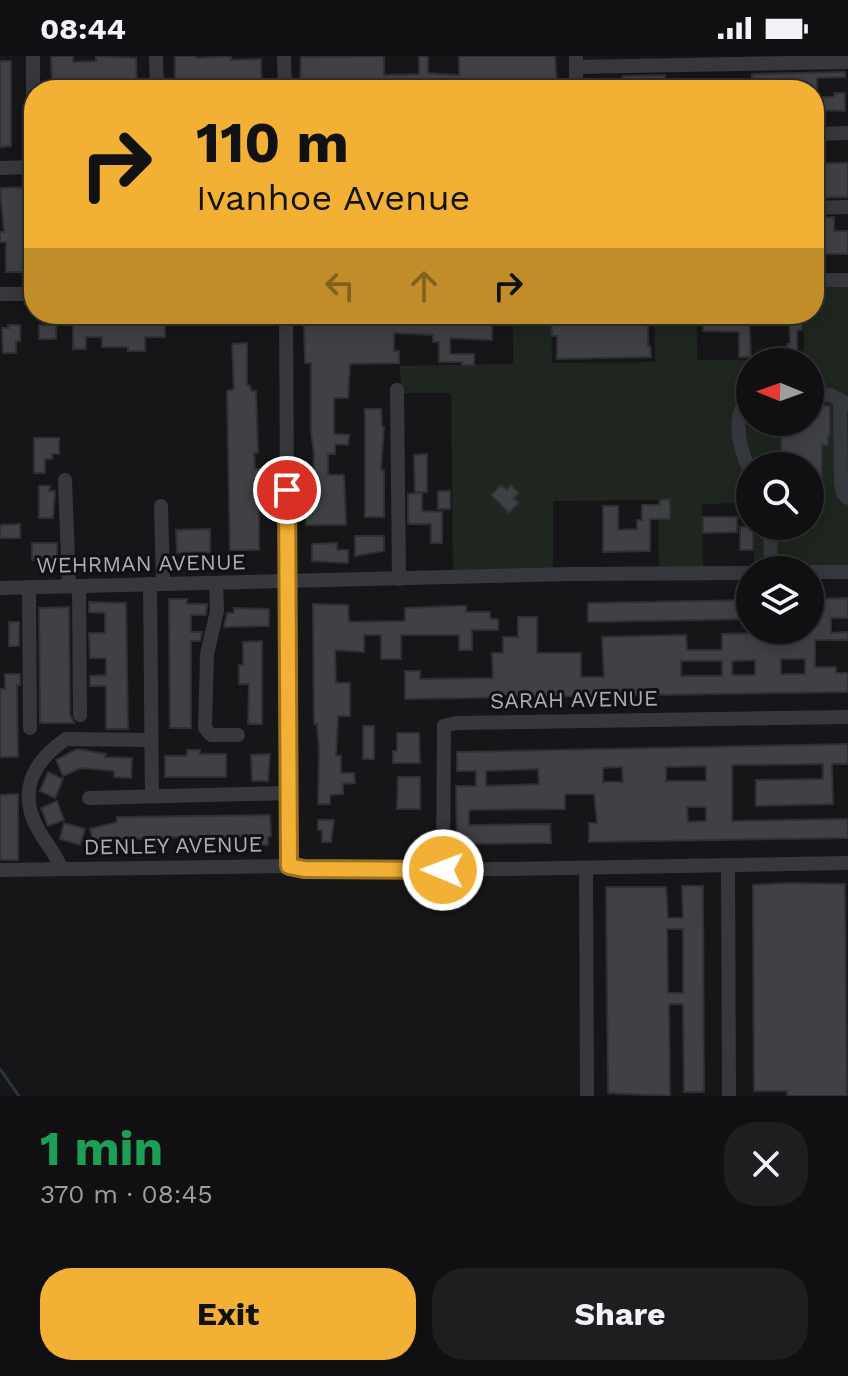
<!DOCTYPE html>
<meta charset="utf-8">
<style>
:root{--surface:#101012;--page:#1e1e20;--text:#f1f3f6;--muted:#9c9d9f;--line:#303032;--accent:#f2b134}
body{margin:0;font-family:"Work Sans",sans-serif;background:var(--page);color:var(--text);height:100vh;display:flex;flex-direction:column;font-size:30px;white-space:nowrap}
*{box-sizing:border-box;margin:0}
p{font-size:26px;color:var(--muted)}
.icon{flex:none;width:44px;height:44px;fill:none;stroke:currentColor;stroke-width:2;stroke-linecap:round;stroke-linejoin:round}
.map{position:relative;height:1040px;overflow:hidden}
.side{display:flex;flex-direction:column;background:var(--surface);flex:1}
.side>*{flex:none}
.hud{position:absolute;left:24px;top:24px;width:800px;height:244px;border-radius:32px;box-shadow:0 4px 20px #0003,0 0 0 2px var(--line);background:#f2b134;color:#111;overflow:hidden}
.needle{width:52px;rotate:271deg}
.controls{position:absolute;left:736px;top:292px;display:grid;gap:16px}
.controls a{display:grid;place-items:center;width:88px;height:88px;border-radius:50%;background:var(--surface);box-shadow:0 4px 20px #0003,0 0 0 2px var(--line);font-size:40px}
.pin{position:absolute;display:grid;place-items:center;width:68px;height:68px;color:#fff;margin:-34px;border:4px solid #fff;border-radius:50%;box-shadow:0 2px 8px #0007}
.me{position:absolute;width:88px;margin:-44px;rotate:271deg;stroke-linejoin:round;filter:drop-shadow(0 0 6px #0008)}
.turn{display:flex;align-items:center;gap:28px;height:168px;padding:0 40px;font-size:36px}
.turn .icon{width:104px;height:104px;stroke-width:2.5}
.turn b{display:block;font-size:56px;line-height:68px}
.lanes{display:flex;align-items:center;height:76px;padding:0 40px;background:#0003;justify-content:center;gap:40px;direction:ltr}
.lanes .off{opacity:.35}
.round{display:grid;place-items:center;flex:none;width:84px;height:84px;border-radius:32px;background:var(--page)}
.headline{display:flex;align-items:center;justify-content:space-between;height:136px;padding:0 40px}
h1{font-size:48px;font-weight:700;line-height:60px;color:#1e9e55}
.action{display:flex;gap:16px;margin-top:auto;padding:16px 40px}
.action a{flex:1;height:92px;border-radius:32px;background:var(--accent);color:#111;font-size:32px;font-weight:700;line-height:92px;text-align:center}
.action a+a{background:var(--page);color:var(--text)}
.status{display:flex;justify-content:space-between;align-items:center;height:56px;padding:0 40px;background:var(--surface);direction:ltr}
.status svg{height:22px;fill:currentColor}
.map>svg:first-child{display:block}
.green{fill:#1e261f;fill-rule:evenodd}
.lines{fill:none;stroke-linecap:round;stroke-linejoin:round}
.stream{stroke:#2c353c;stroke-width:3}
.building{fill:#404145;stroke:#303034;stroke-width:2;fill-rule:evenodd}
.minor{stroke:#37383d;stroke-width:14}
.route-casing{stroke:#9d7322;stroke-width:20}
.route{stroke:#f2b134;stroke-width:14}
.labels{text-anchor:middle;stroke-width:6;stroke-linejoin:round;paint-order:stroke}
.street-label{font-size:22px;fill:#a8adb8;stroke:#111113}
</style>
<div class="status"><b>08:44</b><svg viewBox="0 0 49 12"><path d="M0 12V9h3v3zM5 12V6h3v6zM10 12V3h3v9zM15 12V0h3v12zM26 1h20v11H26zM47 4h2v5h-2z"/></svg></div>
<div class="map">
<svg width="848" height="1040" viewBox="0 0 848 1040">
<rect width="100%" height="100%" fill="#161618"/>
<path class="green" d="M814 230H848V509L754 510 753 470H810V410H750V447L702 448 703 511 659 512 658 444 553 445V513L453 514 451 337H401L400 310 513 308V258H551L552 307 655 306V258H697V304L804 303V258H814ZM750 306H810V366H750Z"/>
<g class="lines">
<polyline class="stream" points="0,1013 19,1040"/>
</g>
<g class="building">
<polygon points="51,0 73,0 73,6 96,5 96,0 136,2 137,34 114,34 114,27 90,27 90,34 78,34 78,31 52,31"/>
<polygon points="175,0 197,0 197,2 231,0 231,4 261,3 262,34 175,34"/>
<polygon points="384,0 384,19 419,18 419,0 428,0 428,17 459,19 459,0 555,0 557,28 545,28 545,24 508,25 508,28 490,29 300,30 301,1"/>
<polygon points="0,5 11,5 11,90 0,91"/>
<polygon points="845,16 845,21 817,22 817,34 734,34 734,25 752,26 752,18"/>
<polygon points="665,19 665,34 645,34 645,25 623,26 623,20"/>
<polygon points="834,37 845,37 845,55 814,54 814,41 834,41"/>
<polygon points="814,107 848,107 848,141 814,142"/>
<polygon points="34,131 34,216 6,216 6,186 0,186 0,176 4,176 0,132"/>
<polygon points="834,161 834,175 848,175 848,198 814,198 814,162"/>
<polygon points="551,258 648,258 648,290 650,290 651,301 557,303 557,280 552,280"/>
<polygon points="702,258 749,258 751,301 739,301 739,276 703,275"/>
<polygon points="789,258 802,258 802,274 797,274 797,300 787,300 787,288 790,288"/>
<polygon points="360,262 433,265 433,263 492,263 492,284 450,282 450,298 474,298 474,309 462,309 462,306 439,306 439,286 433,286 433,279 394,277 394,295 399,295 399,307 350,308 348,342 334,342 334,378 349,379 348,389 335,388 335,398 328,398 328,419 344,419 346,469 306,469 306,458 312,458 314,398 311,376 311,307 305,307 304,267"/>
<polygon points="122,266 165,267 165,281 145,281 145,295 128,295 128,291 102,291 102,281 86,281 86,293 73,293 73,268"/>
<polygon points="8,269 20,269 20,285 16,285 16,297 3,297 2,272 9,272"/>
<rect x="39" y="269" width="17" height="14"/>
<polygon points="247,287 247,329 250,330 251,335 256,335 258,397 254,397 255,413 259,413 259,494 230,494 227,335 234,333 232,288"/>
<polygon points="810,349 830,350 830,380 828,380 828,389 822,389 822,439 810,439 810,410 781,410 781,366 810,366"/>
<polygon points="365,353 381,353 382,371 384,371 381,414 384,414 384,461 365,461"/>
<polygon points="34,382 59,382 59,398 52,398 52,403 45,403 45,417 34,417"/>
<polygon points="427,398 427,436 415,436 414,399"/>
<polygon points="501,429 507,434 511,429 519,437 514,442 519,447 509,457 491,439"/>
<polygon points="39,430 50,430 49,435 55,435 53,462 39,462"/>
<rect x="438" y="435" width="12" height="18"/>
<polygon points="422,437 422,455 442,456 442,487 431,487 431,468 408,468 408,438"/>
<polygon points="670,443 670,463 650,463 650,495 603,496 603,450 618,450 618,474 637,473 637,464 642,464 642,449 660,449 660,444"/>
<polygon points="703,461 737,461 737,476 703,477"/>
<polygon points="20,468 20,482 0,482 0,469"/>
<rect x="740" y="471" width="13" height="23"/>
<polygon points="210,473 210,496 177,497 176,474"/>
<polygon points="355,480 384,480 384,495 355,500"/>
<rect x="32" y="487" width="25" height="17"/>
<polygon points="337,487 337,494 348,494 348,507 312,505 312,488"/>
<path d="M848 542V562H831V577L848 576V584H815V611H836V617H848V636L405 643V615H420V623L493 622 492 597H503V581H518V561H537V597H581V621H604L602 581 686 579 687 594H722V578L810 576V543ZM781 603H805V618H781ZM755 604V619H732V605ZM681 605H722V620H681Z"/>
<polygon points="169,543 187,543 187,548 207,548 206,559 191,559 191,576 202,576 200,585 191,585 191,672 170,672"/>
<polygon points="750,544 750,563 588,566 588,547"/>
<polygon points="89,546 126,547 128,673 106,673 106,630 90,630 90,620 106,619 106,602 90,602 89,577 105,577 105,557 89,556"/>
<polygon points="313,548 348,549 349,566 405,565 405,552 454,550 466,550 466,556 490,556 490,563 498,563 498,574 472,574 472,594 459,594 459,579 401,579 401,603 381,603 381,579 364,579 364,596 335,594 336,627 350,627 350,660 338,660 336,700 341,700 341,717 354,717 355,727 343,728 343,738 330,739 330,748 318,748 319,694 317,668 314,668"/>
<polygon points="69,551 70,659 74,667 40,667 39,552"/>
<polygon points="234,552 269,553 269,570 224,571 227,557 234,557"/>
<rect x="9" y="566" width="10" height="24"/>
<polygon points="262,585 262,668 248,668 249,628 239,628 239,609 243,609 243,586"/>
<polygon points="5,618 20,618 20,629 17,629 18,701 0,701 0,633 5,633"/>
<rect x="363" y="670" width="11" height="33"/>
<polygon points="397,677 419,677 420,707 393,707 393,695 397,695"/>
<path d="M848 688V708H832L833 748 756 750V724L823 723V708L732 709V765L848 763V782L589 786V767H597L594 738H565V753L469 754V769L550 768 551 787 457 788 456 730H476V715H457V696ZM706 710V725H666V711ZM622 711 623 726H603V712ZM538 713 539 728 486 730V715ZM687 751H706V765L688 766Z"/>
<polygon points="77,693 106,698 105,701 132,702 131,722 114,721 114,715 81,712 63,720 56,704"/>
<polygon points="187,694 200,694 200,698 226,698 226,721 165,721 165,700 187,700"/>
<polygon points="270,698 268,725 252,725 251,699"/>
<polygon points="48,716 63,723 55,742 40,735"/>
<polygon points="398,721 420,721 420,753 397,753"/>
<polygon points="18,738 18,804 0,804 0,739"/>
<polygon points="57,745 64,764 48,770 41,752"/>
<polygon points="270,759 271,780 268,781 268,789 254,789 254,781 178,781 156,783 156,795 145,795 145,783 113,783 94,790 90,773 117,766 117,761"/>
<polygon points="318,764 334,764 331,786 322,786 322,774 318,774"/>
<polygon points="64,767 85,773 80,789 60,783"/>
<polygon points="787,827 845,828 847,1040 787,1040 787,1035 754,1035 753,829"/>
<path d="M682 830H703L704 1036H684L683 948H669L670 1040 608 1037 606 831H666L668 862H683ZM667 873H683V937H668Z"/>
</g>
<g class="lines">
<g class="minor">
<polyline points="33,0 33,111"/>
<polyline points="156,0 157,34"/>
<polyline points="284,0 285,34"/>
<polyline points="576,0 576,34"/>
<polyline points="576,11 848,6"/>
<polyline points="814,78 848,77"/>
<polyline points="0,112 34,111"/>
<polyline points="814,152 848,151"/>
<polyline points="814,224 848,224"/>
<polyline points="0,238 34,238"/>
<polyline points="286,258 289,810"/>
<polyline points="397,334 399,523"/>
<polyline points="810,339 830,339 848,348"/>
<path d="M750 341C730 359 740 394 750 415"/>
<polyline points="840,344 841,426 843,437 848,442"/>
<polyline points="65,424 69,530"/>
<polyline points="161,450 163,528"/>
<polyline points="770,470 771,514"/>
<polyline points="810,516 848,516"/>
<polyline points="216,527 217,555 207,598 205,672 211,679 238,679"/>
<polyline points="150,528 152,740"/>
<polyline points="79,530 80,659"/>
<polyline points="29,531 30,672"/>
<polyline points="0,532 571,518 750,517"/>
<polyline points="89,742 289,737"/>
<polyline points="728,810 729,1040"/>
<polyline points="586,812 587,1040"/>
<path d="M61 813C56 797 47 789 39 775 17 737 32 706 66 683L151 684"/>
<polyline points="0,814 289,810 304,813 443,814 848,807"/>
<polyline points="443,814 444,670 456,667 848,661"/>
</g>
</g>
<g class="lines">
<g class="route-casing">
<polyline id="route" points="287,434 289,810 304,813 443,814"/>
</g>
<use href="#route" class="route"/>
</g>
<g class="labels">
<g class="street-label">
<text transform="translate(141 507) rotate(-1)" y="8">WEHRMAN AVENUE</text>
<text transform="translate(574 643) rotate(-1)" y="8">SARAH AVENUE</text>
<text transform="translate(173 789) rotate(-1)" y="8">DENLEY AVENUE</text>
</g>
</g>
</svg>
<div class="controls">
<a><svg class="needle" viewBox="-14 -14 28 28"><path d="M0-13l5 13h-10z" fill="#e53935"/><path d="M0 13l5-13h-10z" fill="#9c9d9f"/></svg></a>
<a><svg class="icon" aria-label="search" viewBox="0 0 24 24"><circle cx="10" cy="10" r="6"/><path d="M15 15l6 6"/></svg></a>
<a><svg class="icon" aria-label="layers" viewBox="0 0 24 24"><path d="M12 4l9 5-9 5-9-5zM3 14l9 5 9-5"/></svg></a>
</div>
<div class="pin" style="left:287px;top:434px;background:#d93025"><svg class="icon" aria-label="arrive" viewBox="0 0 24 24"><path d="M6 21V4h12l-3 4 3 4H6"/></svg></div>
<svg class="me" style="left:443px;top:814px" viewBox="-20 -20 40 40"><circle r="17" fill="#f2b134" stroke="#fff" stroke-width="3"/><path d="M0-11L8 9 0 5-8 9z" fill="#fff"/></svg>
<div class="hud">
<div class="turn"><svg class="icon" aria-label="right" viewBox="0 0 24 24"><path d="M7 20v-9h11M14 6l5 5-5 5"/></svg><div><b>110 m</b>Ivanhoe Avenue</div></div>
<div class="lanes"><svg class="icon off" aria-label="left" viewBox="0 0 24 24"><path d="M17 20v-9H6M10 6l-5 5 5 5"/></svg><svg class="icon off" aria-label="ahead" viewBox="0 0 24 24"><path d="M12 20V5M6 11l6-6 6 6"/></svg><svg class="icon" aria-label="right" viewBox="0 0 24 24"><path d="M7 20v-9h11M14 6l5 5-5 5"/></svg></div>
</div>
</div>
<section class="side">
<div class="headline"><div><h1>1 min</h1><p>370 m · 08:45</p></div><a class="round"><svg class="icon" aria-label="close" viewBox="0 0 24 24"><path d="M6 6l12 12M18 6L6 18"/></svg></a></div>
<div class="action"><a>Exit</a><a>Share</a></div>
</section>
